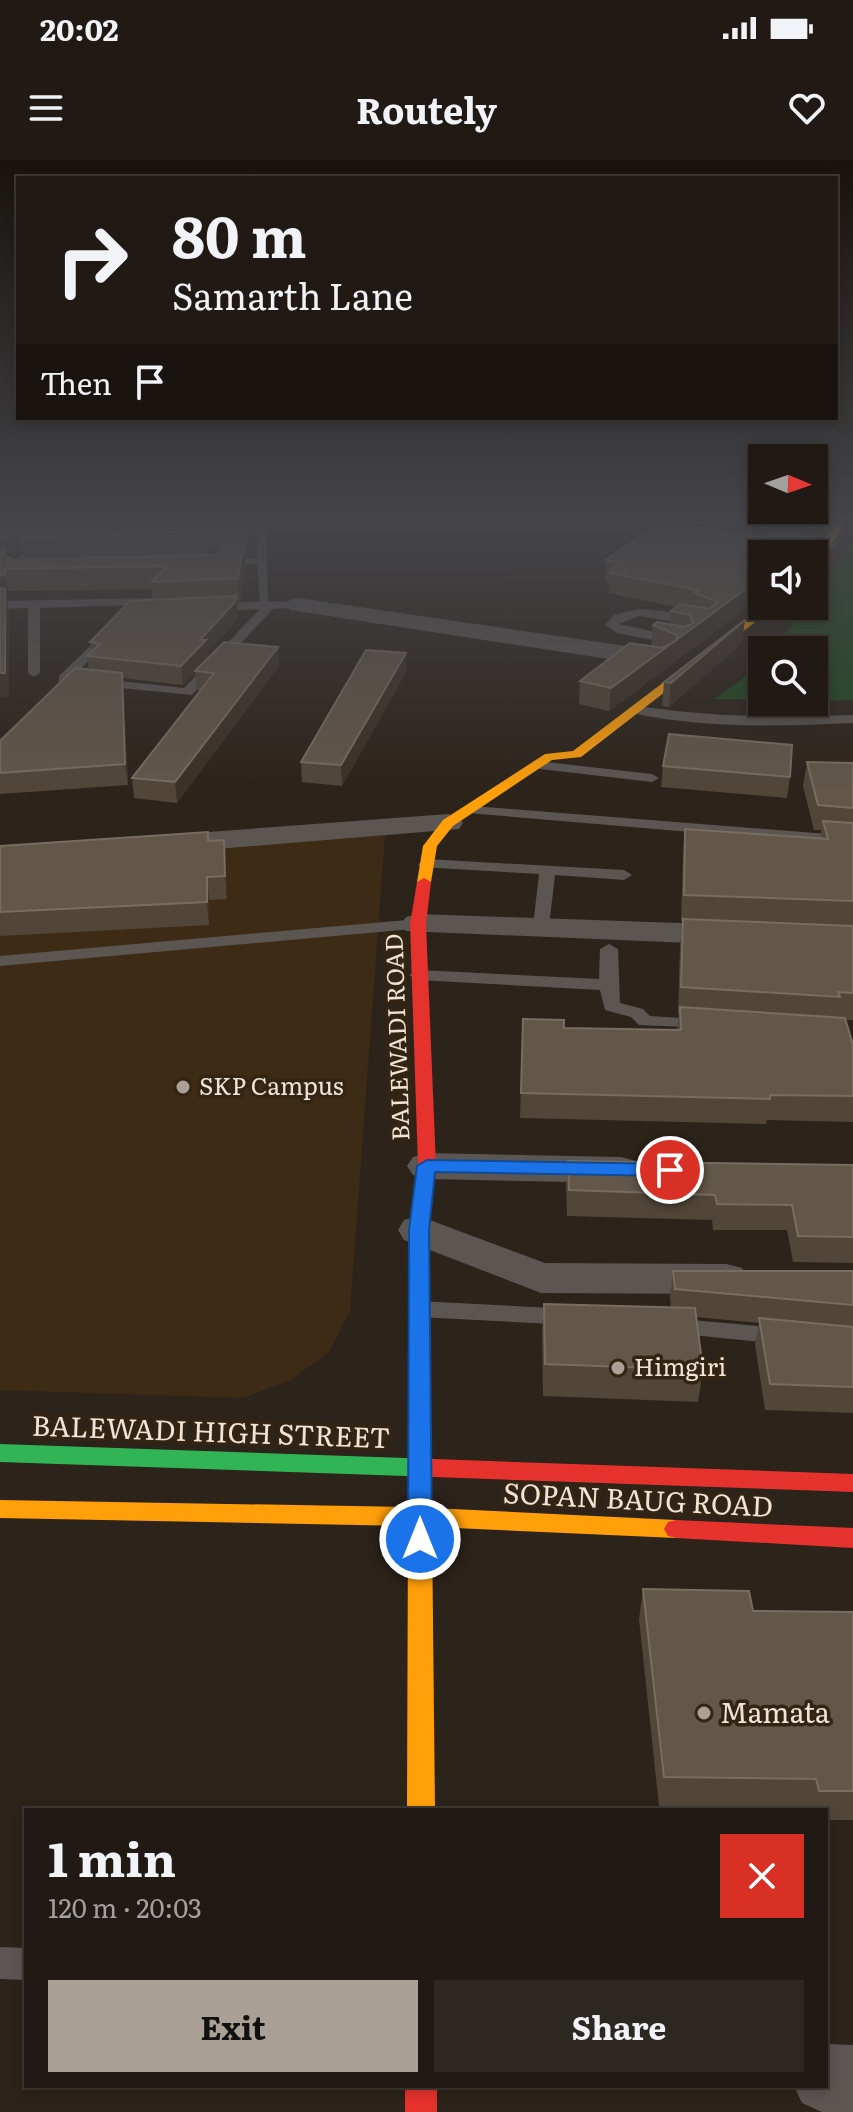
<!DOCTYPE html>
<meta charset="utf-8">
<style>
:root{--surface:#211a14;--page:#2d2722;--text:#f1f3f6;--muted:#a2a1a0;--line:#3e3834;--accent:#aba096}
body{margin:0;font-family:Literata,serif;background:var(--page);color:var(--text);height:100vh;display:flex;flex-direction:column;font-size:30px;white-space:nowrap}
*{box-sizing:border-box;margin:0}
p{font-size:26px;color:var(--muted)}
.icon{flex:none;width:44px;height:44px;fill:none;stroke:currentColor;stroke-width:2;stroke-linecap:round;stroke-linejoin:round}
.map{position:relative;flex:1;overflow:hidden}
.details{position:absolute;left:24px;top:1648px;width:804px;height:280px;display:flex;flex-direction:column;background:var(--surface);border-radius:0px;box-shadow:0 4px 12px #0003,0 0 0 2px var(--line)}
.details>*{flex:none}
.top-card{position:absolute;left:16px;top:16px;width:822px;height:244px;border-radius:0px;box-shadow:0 4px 12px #0003,0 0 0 2px var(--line);background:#211a14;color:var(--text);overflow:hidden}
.needle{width:52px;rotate:92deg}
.tools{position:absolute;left:748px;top:284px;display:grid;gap:16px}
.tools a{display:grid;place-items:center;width:80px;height:80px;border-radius:0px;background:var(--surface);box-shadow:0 4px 12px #0003,0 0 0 2px var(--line);font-size:40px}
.pin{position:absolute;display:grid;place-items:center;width:68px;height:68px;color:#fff;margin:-34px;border:4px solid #fff;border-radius:50%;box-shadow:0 2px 8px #0007}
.me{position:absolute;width:88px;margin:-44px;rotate:0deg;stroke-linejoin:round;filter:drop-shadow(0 0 6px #0008)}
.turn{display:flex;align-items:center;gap:28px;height:168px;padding:0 24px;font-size:36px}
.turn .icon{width:104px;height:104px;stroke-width:2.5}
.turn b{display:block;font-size:56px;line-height:68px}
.then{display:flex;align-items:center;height:76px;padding:0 24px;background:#0003;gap:16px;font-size:30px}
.round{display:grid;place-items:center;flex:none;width:84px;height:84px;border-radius:0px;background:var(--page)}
.summary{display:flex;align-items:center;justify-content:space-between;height:136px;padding:0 24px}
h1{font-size:48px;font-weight:700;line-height:60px}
.cta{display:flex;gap:16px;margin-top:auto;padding:16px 24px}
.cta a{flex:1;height:92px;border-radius:0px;background:var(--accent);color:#111;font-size:32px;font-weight:700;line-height:92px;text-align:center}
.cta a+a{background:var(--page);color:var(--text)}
.status{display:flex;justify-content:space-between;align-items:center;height:56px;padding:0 40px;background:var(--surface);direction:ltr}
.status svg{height:22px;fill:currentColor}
header{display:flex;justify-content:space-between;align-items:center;height:104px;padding:0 24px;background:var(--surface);font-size:36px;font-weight:700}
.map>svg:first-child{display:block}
.built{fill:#3d2b15}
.green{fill:#1f4920}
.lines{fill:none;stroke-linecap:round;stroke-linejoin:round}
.lane{fill:#5b5652;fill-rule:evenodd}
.street{fill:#5b5652;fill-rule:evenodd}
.fast{fill:#30b455;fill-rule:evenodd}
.slow{fill:#ff9f0a;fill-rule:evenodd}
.jam{fill:#e5322d;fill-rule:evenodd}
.wall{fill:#514638;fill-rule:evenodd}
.shaded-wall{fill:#3b3125}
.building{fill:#625749;stroke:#786d60;stroke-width:2}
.route{fill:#1a73e8;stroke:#114b97;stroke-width:2}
.poi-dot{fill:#aba096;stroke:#342412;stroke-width:3}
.labels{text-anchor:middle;stroke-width:7;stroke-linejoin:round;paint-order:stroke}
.street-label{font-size:24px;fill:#efe4d9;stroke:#342412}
.poi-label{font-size:24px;fill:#efe4d9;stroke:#342412;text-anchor:start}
.near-street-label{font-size:28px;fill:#efe4d9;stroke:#342412}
.near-poi-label{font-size:28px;fill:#efe4d9;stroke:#342412;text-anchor:start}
</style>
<div class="status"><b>20:02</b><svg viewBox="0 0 49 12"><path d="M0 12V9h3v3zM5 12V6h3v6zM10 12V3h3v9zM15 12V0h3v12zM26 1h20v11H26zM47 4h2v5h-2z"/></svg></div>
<header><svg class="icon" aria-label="menu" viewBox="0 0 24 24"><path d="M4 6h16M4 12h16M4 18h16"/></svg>Routely<svg class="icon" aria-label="heart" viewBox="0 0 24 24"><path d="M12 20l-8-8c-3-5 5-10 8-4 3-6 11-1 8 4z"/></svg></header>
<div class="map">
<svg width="853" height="1952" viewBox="0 0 853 1952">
<rect width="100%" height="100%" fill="#2c231a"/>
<polygon class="built" points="385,675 350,1151 329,1192 291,1220 243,1238 0,1230 0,704"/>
<g class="green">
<polygon points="853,380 853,540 814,541 814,490 772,490 808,446 814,446 814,438"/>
<polygon points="762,500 762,539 714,539 739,522"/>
</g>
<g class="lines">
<g class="lane">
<polygon points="256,361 266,361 268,442 298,441 304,445 302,447 273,449 192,535 59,522 59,516 110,467 114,468 114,474 74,516 184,528 260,449 209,451 203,447 209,443 260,442 257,404 218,405 212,402 218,399 257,398"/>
<polygon points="20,395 52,395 58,398 52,401 25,401 18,408 0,408 0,402 13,402"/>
<polygon points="154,438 158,440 158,444 40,448 40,513 34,517 28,513 28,448 0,449 0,441"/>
<polygon points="639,449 663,451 701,461 695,465 639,456 619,464 683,478 683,484 679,485 617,473 605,465 614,455"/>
<path d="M637 546C715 557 775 558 853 555V563C779 566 705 569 632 553V547Z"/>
<polygon points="537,601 652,614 659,618 652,622 532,608 530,605"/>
<polygon points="473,646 853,676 853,686 468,653 466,650"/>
<polygon points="426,699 624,710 632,715 624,720 555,715 549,766 541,771 533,766 539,714 420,707 418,704"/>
<polygon points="418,759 424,760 424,768 0,806 0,796"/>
<polygon points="609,784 618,789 620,843 643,849 650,856 710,860 713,864 710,868 639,865 631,857 605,850 600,830 418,820 409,815 418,810 599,819 600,789"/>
<polygon points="419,1141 571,1149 579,1151 582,1157 579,1163 571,1165 419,1157 411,1155 408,1149 411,1143"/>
<polygon points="670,1158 782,1168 790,1170 794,1176 790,1182 782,1184 662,1172 659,1166 662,1160"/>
<polygon points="0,1787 26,1788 26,1820 0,1819"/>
</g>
<g class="street">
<polygon points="298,438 660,491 673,499 660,507 290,450 286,445 290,440"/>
<polygon points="448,654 459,657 463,663 459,669 168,693 157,691 153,684 157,677 168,675"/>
<polygon points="418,754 737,765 749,768 754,775 749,782 737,785 406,771 401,764 406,757"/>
<polygon points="427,993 621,997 636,1001 642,1010 636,1019 621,1023 427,1019 413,1015 407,1006 413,997"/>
<polygon points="419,1056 545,1103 726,1104 742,1108 748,1119 742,1130 726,1134 541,1133 404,1080 398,1070 404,1060"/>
<polygon points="826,1884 853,1885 853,1952 822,1952 802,1943 794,1926 826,1926"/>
</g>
<polygon class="fast" points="0,1284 434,1299 442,1302 445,1308 442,1314 434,1317 0,1302"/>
<g class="slow">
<polygon points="837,361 847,361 818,404 814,405 814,395"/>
<polygon points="764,446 776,446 581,597 552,600 453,666 437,686 431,722 429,725 419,725 417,722 423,686 443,660 545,594 573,591"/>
<polygon points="424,1028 433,1034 429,1070 432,1348 676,1360 684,1362 688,1369 684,1376 676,1378 432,1367 435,1650 407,1650 408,1366 0,1358 0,1340 408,1347 409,1070 415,1034"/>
</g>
<g class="jam">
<polygon points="424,718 431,722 426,764 436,1006 433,1034 424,1040 415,1034 418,1006 410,764 417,722"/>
<polygon points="434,1299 853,1314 853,1332 434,1317 426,1314 423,1308 426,1302"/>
<polygon points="676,1360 853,1368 853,1388 676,1378 668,1376 664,1369 668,1362"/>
<rect x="405" y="1926" width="32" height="26"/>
</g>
</g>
<g class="wall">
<path d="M0 361H254L248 395H245L246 407 240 441H237L238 454 237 460 207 492 208 498 278 487 279 506 177 643 134 638 132 618 200 531 197 530 195 512 183 525 123 518 128 625 0 634V581L89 510 87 496 91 492 90 482 153 440 151 429 8 431V438H6L9 452V537ZM206 389H214L219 393 215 395H207ZM20 392H23L25 400 11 399Z"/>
<polygon points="814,389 835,402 814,420 814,394 762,394 762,440 760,438 609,551 579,544 580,521 651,486 653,465 670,464 671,451 676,447 608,433 609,421 605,420 606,400"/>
<polygon points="742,483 669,547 662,546 664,522"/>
<polygon points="406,512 342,626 302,622 301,602"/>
<polygon points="807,602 853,603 853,860 845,860 853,885 853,962 767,960 766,964 520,958 523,859 564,868 677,870 679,855 678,855 680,786 683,761 681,761 683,695 685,669 820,679 821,670 814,670 803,626"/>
<polygon points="663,606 790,617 787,638 661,627"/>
<polygon points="208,672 209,681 224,680 227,739 209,740 209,765 0,776 0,686"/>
<polygon points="568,1001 853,1005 853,1103 793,1102 787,1070 713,1070 712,1060 567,1056 566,1026"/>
<polygon points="673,1111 853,1111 853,1253 765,1250 755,1184 759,1163 696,1157 703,1210 698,1242 543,1236 542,1175 544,1144 671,1148 670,1137"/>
<polygon points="643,1429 753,1451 853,1452 853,1660 826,1660 826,1650 809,1650 809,1648 659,1646 639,1459"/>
</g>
<g class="shaded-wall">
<polygon points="249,361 254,361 248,395 246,374"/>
<polygon points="17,371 20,392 12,399 0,401 0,379"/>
<polygon points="838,382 835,402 814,420 814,402"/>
<polygon points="244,386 246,407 240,441 238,418"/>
<polygon points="5,409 8,431 8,438 6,438 9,452 9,537 0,538 0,416"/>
<polygon points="762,417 760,438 609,551 611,528"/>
<polygon points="236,436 238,454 237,460 207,492 208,499 183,525 181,506 200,480"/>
<polygon points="745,460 742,483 669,547 671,523"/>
<polygon points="278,487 279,506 177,643 175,622"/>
<polygon points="406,493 406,512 342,626 341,605"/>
<polygon points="122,513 124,532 128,625 125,604"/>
<polygon points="224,680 226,703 227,739 225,716"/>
<polygon points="207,717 209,740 209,765 207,742"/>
</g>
<g class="building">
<polygon points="0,361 249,361 246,374 221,375 212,368 17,371 8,378 0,379"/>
<polygon points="662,361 765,378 775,371 814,378 814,389 818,392 838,382 814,402 814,394 762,394 762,417 611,528 580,521 630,483 662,488 677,480 677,475 653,465 657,462 685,467 693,463 690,455 671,451 681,444 709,449 718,442 694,433 698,430 610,413 617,402 606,400"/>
<polygon points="204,371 205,375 21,379 23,374"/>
<polygon points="224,386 244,386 238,418 151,422 168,406 5,409 5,415 0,416 0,389 5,389 4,395 13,400 215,395 224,391"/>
<polygon points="0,428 5,429 5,513 0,513"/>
<polygon points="236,436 235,442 200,480 206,480 181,506 87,496 100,484 90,482 130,441"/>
<polygon points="745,460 671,523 664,522"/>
<polygon points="224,482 278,487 175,622 132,618 214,513 195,511"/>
<polygon points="366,490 406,493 341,605 301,602"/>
<polygon points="75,508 122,513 125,604 0,613 0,581"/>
<polygon points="669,574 792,585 790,617 663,606"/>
<polygon points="807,602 853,603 853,648 818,645"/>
<polygon points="823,661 853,663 853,741 684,735 685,669 828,679"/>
<polygon points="208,672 208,681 224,680 225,716 207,717 207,742 0,752 0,686"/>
<polygon points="683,759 853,766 853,833 838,832 840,837 681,827"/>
<polygon points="680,847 845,858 853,885 853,936 770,935 770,939 521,933 523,859 564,860 564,868 681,870"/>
<polygon points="568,1001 853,1005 853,1077 798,1076 792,1045 717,1044 715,1035 569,1030"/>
<polygon points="673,1111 853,1111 853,1145 675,1129"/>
<polygon points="544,1144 695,1148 703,1210 545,1204"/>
<polygon points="759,1158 853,1167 853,1227 770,1224"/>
<polygon points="643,1429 749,1431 753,1451 853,1452 853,1631 819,1631 816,1619 664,1617"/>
</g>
<linearGradient id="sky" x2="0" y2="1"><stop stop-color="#18130e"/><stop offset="0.57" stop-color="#454549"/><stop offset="1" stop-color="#454549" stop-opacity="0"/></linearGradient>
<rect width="853" height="634" fill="url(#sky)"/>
<polygon class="route" points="427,1000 670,1004 680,1010 670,1016 435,1012 429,1070 432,1379 428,1386 420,1389 412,1386 408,1379 409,1070 417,1006"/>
<g class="poi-dot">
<circle cx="183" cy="927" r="8"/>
<circle cx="618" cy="1208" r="8"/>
<circle cx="704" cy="1553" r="8"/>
</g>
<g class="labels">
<g class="street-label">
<text transform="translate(398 877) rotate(-92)" y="8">BALEWADI ROAD</text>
</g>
<g class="poi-label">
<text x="199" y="935">SKP Campus</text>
<text x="634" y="1216">Himgiri</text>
</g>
<g class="near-street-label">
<text transform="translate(211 1272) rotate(2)" y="10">BALEWADI HIGH STREET</text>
<text transform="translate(638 1340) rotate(3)" y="10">SOPAN BAUG ROAD</text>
</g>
<g class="near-poi-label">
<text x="720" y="1563">Mamata</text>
</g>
</g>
</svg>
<div class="tools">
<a><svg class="needle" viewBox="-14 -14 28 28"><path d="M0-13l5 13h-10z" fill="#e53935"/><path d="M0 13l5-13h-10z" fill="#a2a1a0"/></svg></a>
<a><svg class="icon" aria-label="sound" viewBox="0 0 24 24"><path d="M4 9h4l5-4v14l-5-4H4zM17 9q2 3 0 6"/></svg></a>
<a><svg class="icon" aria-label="search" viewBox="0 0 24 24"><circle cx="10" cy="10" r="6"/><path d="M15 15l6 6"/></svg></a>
</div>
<div class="pin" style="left:670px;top:1010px;background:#d93025"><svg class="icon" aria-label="arrive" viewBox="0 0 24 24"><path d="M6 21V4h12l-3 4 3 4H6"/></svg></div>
<svg class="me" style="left:420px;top:1379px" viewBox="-20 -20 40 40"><circle r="17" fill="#1a73e8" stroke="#fff" stroke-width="3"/><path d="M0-11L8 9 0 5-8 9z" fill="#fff"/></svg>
<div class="top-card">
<div class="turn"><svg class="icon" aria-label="right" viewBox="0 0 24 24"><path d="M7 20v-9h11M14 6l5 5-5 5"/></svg><div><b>80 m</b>Samarth Lane</div></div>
<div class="then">Then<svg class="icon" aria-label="arrive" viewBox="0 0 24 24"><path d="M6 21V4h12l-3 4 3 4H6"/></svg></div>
</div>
<section class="details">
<div class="summary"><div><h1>1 min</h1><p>120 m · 20:03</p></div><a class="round" style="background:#d93025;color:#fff"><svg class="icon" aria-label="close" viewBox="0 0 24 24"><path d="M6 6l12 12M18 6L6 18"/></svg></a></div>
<div class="cta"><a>Exit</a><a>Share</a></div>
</section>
</div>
